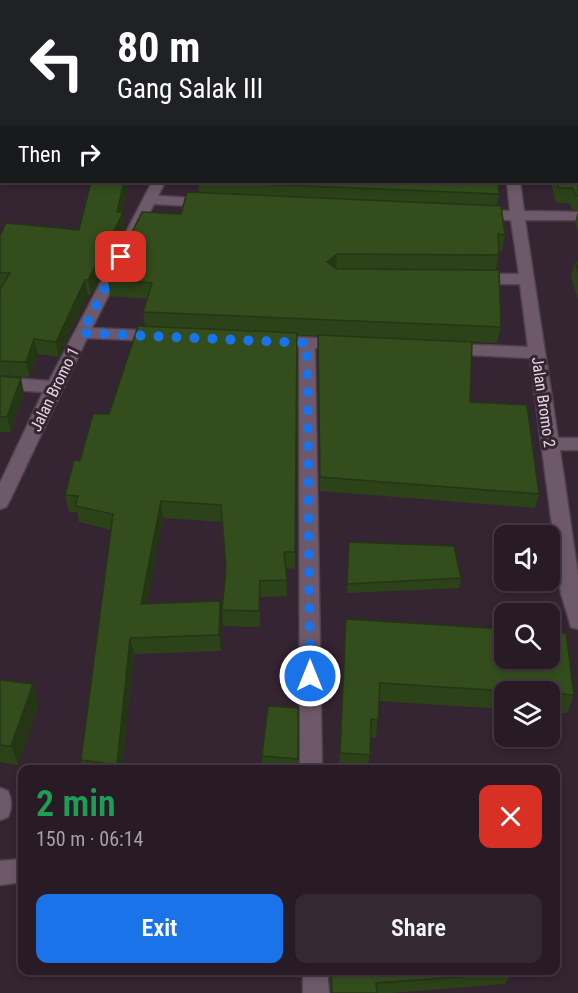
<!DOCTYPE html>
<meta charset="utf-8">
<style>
:root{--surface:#281b26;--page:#342832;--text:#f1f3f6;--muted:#a5a1a7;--line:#443943;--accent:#1a73e8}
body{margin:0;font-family:"Roboto Condensed",sans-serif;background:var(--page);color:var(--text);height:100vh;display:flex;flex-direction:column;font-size:22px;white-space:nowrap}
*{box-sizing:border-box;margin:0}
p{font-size:20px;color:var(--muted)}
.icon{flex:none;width:33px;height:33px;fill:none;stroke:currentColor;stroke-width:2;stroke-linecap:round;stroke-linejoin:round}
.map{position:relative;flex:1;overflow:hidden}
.details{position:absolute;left:18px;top:765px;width:542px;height:210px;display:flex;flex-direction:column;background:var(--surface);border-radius:12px;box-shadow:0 3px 9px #0003,0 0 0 2px var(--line)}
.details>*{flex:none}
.banner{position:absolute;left:0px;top:0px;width:579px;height:183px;box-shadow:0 3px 9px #0003,0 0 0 2px var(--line);background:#202124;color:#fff;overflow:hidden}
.fabs{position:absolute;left:494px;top:525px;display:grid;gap:12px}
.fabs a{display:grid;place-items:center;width:66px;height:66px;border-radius:12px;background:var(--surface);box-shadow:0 3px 9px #0003,0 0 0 2px var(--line);font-size:30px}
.pin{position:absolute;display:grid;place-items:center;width:51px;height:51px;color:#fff;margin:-26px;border-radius:12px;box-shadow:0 3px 9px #0006}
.me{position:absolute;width:66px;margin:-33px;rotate:0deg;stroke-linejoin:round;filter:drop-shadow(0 0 4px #0008)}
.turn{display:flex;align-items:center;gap:21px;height:126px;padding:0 18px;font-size:27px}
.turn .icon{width:78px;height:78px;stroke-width:2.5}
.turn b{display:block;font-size:42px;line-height:51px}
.then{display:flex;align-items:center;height:57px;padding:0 18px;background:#0003;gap:12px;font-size:22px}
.round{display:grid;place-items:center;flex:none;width:63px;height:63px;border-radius:12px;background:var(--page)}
.overview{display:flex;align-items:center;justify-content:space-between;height:102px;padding:0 18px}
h1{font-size:36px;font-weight:600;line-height:45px;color:#1e9e55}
.button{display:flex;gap:12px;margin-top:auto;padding:12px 18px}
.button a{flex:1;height:69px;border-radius:12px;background:var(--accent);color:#fff;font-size:24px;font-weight:600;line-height:69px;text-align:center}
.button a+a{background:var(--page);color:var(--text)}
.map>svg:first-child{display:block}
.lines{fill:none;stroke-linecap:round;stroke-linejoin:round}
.minor-casing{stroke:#50424d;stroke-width:3}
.minor{fill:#6d5969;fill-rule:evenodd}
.wall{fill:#2c4219}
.shaded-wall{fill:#243614}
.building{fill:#334d1d;stroke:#243614;stroke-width:1.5}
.route{stroke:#1a73e8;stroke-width:10;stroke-dasharray:0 18}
.labels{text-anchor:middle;stroke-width:6;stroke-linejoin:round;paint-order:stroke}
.street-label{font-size:16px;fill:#e3d7e0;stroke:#352432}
</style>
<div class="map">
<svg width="578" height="993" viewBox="0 0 578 993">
<rect width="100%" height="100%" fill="#352432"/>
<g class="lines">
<g class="minor-casing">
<g id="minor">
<polygon points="2,103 2,112 0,113 0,104"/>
<polygon points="152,182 165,182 158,196 208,199 215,203 208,207 154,204 137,237 127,237 125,234"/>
<polygon points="507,182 520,182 524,211 578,212 578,220 525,220 558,438 578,438 578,450 560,450 578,575 578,629 571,627 561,593 530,358 449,354 443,353 441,349 443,345 449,344 528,347 520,284 474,284 467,279 474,274 519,274 511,220 478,219 471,215 478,211 510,211"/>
<polygon points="119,257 126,261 92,328 158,331 166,336 158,341 87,338 9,502 6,507 0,509 0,483 43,392 0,389 0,377 49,381 112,261"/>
<polygon points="272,336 341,339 347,340 349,344 347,348 315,348 322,770 300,770 299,347 266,345 264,341"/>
<path d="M0 788 8 791C12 800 12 807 8 817L0 820Z"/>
<polygon points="22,859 22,882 0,885 0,861"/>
<polygon points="303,970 327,970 329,993 303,993"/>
</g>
</g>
<use href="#minor" class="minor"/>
</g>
<g class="wall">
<polygon points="71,0 578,0 578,233 575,222 578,211 572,210 570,203 556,203 551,182 578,182 578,2 70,2"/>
<polygon points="91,182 129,182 122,213 125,227 91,295 88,295 59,357 38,354 30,377 0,375 0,236 79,230"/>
<polygon points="198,182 498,182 499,194 497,206 505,235 502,251 499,251 496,270 501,327 497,343 427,340 470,402 539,494 535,508 320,491 318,336 297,335 295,569 286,568 287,596 260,597 260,627 223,626 222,610 226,569 222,522 163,518 147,603 221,617 221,651 134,654 122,770 83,770 81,760 111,530 79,522 77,512 69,512 65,495 80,461 109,414 145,326 143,312 147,299 110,296 108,280 181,214 199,192"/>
<polygon points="575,261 578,261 578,300 571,276"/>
<polygon points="0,376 24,393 11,432 0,432"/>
<polygon points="349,542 461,578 459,588 347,593"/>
<polygon points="346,619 574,695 567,713 549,712 549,692 504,692 504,709 379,701 376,738 371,737 368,770 339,770"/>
<polygon points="0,680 39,704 18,765 0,762"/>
<polygon points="298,708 298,767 262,765 262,756"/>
<polygon points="329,970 511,970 511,973 505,984 391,993 331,993"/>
</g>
<g class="shaded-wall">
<polygon points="475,0 521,0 520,2 474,2"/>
<polygon points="124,182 129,182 122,215 123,213 125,227 91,295 88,280 117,212"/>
<polygon points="337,254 336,271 327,262"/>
<polygon points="85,280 88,295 59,357 56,342"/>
<polygon points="34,339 38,354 30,377 26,362"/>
<polygon points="21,378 24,393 11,432 7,417"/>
<polygon points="161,501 163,518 144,620 141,604"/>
<polygon points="220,601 221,617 221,651 219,635"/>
<polygon points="130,638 134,654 122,770 118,770 117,765"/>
<polygon points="33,684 39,704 18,765 11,746"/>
</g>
<g class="building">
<polygon points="71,0 476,0 476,2 70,2"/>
<polygon points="524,0 578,0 578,196 575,195 573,188 559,188 557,182 578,182 578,2 525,2"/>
<polygon points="91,182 124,182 117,212 123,213 88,280 85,280 56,342 34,339 26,362 0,361 0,289 10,273 0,273 0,236 6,223 79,230"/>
<polygon points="211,182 498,182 499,194"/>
<polygon points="187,192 501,206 505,235 498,234 499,255 337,254 327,262 337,269 499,270 501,327 143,312 152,283 108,280 142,212 181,214"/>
<polygon points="575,261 578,261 578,272"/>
<polygon points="138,326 297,333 295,552 284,552 287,580 260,581 259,611 222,610 226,569 221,505 161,501 141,604 220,601 219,635 130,638 117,765 81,760 113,514 75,506 78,496 65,495 74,460 80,461 93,414 109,414"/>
<polygon points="318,335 472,342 470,402 527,405 539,494 320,477"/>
<polygon points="0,376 21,378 7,417 0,417"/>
<polygon points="349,542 454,546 461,578 347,584"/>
<polygon points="346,619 504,629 504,658 549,658 549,632 566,633 574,695 549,693 549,692 523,692 380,683 378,720 371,719 370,755 340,753"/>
<polygon points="0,680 33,684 11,746 0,745"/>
<polygon points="268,706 298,708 298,759 262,756"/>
<polygon points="245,766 286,766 286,770 244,770"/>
<polygon points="331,970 511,970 511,973 376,983 377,993 332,993"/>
</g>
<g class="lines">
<polyline class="route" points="121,257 82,333 307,343 310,676"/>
</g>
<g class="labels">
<g class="street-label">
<text transform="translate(54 389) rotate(-64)" y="6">Jalan Bromo 1</text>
<text transform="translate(544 402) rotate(82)" y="6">Jalan Bromo 2</text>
</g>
</g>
</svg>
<div class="fabs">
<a><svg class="icon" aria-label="sound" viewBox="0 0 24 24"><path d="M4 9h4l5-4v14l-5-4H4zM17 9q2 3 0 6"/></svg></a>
<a><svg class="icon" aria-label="search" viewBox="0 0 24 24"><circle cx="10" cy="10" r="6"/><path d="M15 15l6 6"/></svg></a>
<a><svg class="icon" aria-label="layers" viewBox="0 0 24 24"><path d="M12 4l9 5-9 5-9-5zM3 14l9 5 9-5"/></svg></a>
</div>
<div class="pin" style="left:121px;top:257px;background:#d93025"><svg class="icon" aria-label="arrive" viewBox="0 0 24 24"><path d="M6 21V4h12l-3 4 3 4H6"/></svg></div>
<svg class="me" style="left:310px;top:676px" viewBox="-20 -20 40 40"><circle r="17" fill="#1a73e8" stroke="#fff" stroke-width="3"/><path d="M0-11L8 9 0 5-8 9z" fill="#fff"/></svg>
<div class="banner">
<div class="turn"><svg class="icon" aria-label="left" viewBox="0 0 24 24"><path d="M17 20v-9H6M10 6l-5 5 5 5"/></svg><div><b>80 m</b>Gang Salak III</div></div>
<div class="then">Then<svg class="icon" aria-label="right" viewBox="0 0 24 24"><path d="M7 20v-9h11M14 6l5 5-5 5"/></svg></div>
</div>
<section class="details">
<div class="overview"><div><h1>2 min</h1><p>150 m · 06:14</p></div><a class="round" style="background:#d93025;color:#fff"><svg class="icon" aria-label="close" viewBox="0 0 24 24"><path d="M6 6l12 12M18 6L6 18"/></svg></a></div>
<div class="button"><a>Exit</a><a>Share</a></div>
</section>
</div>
